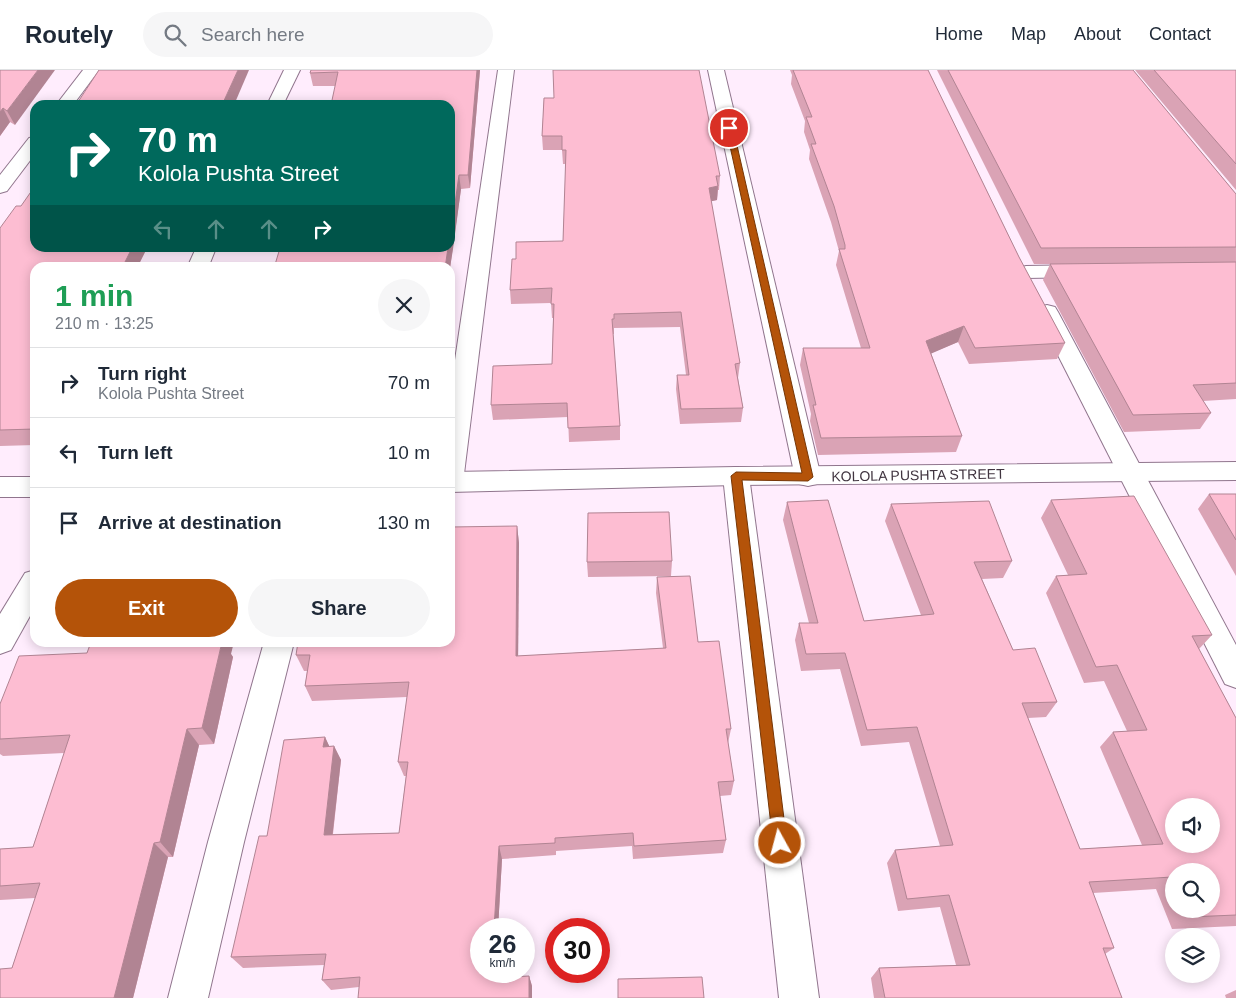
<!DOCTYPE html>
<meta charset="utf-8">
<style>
:root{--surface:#fff;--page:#f6f6f7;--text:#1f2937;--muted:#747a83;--line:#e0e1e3;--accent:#b45309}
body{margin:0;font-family:Arial,sans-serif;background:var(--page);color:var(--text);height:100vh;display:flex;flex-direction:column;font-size:19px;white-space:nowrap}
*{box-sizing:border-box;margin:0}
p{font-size:16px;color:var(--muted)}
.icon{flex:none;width:28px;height:28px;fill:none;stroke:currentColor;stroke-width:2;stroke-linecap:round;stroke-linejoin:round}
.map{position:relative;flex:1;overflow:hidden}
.details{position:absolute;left:30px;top:192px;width:425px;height:385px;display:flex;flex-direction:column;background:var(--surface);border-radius:15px;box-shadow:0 2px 12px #0003}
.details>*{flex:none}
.banner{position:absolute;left:30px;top:30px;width:425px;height:152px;border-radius:15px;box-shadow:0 2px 12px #0003;background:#00695c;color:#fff;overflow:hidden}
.fabs{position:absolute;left:1165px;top:728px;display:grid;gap:10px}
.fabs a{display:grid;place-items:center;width:55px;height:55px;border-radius:50%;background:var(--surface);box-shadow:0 2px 12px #0003;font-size:25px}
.speed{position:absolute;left:470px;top:848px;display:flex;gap:10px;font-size:25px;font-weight:700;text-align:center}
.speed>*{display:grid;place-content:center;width:65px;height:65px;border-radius:50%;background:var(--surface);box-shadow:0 2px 12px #0003;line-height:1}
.speed small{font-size:12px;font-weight:400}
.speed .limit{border:8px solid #d22;background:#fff;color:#111}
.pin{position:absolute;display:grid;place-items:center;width:42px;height:42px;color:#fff;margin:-21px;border:2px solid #fff;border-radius:50%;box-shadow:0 1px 5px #0007}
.me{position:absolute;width:55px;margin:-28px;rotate:353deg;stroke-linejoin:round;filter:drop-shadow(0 0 4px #0008)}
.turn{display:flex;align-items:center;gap:18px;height:105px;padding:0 25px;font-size:22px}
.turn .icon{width:65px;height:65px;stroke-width:2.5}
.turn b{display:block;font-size:35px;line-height:42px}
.lanes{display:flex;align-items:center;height:48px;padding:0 25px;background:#0003;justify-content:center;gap:25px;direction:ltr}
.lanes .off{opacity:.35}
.round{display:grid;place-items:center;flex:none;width:52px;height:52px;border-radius:26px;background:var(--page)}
.overview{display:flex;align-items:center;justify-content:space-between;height:85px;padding:0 25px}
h1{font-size:30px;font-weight:700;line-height:38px;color:#1e9e55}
.primary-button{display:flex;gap:10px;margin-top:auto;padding:10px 25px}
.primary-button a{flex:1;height:58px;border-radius:30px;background:var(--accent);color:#fff;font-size:20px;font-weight:700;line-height:58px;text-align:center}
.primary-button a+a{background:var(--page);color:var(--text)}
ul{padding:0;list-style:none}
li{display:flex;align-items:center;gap:15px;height:70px;padding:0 25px;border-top:1px solid var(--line)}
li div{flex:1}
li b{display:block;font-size:19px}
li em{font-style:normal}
header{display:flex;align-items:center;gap:30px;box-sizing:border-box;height:70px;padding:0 25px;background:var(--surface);border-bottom:1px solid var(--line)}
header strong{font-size:24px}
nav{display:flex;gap:28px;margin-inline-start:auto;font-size:18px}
.search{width:350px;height:45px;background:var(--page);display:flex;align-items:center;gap:12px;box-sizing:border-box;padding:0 18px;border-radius:28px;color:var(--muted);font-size:19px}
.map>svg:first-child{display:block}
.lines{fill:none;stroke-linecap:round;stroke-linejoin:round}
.minor-casing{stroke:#90758d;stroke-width:2}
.secondary-casing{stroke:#90758d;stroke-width:2}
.minor{fill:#fff;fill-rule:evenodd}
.secondary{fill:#fff;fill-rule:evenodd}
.wall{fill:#daa3b5;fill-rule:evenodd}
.shaded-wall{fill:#b18493}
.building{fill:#fdbdd2;stroke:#b18493;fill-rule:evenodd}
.route{fill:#b45309;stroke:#753606}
.labels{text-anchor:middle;stroke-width:5;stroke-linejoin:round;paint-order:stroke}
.street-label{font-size:14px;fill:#413540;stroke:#fff}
</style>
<header>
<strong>Routely</strong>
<div class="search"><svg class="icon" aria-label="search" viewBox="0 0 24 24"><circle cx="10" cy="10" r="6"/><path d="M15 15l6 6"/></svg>Search here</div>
<nav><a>Home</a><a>Map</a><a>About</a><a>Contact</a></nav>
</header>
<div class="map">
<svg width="1236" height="928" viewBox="0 0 1236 928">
<rect width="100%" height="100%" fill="#ffedfd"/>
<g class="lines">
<g class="minor-casing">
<g id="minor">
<polygon points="83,0 99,0 73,35 56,35"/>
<polygon points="284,0 300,0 283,35 267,35"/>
<polygon points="498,0 514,0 463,412 459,419 450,422 450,324"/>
<polygon points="708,0 724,0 821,407 817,414 808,416 799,414 795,407"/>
<polygon points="35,67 35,84 7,121 0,123 0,105 29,68"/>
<polygon points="196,178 216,178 208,198 187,198"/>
<polygon points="1085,195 1092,197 1095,201 1092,205 1085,207 1026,208 1019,206 1015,202 1019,198 1026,196"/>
<polygon points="1047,235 1055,237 1058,242 1236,575 1236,618 1225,614 1036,242 1039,237"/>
<polygon points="736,397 745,399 749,406 819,928 779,928 723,406 727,399"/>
<polygon points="35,500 35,537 11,580 0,584 0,544 25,503"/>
<polygon points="264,572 294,572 244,772 208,928 168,928 208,772"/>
</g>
</g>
<g class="secondary-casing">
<g id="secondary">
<polygon points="1236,392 1236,410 736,415 450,422 450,402 736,397"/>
<rect x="0" y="407" width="35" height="20"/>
</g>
</g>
<use href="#minor" class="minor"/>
<use href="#secondary" class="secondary"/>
</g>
<g class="wall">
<polygon points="0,0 15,55 10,52 0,66"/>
<polygon points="311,0 480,0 470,118 461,119 450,198 274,198 450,178 335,16 313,16 310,3"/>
<polygon points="790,0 928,0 1019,187 1065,273 1057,289 969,294 958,272 931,283 962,366 956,382 818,385 810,351 811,344 800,295 803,278 861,278 836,195 839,181 831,152 809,89 810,80 804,62 805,51 791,14 792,5"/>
<polygon points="937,0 1133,0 1236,124 1236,329 1203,331 1211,343 1200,359 1124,362 1043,210 1050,194 1034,194"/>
<polygon points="1135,0 1236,0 1236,120"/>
<polygon points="544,28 720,106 719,120 718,120 717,130 711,131 740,293 738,308 743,338 741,352 680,354 676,319 677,305 686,305 680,257 614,258 614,264 613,264 620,356 620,370 569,372 568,347 493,350 491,335 552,294 553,248 552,248 551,233 511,234 510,220 516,189 563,171 566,94 563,94 562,80 543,80 542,66"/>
<polygon points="0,158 147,178 137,198 35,198 35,375 0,376"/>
<polygon points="1209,424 1236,424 1236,506 1198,439"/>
<path d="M1051 430 1212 565 1199 579 1236 648V856L1172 859 1156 819 1093 823 1114 878 1105 884 1122 928H874L871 908 879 898 956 895 940 837 898 841 887 793 895 780 940 776 909 672 861 676 840 599 801 601 795 570 799 553H809L783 450 787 432 864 551 921 545 885 451 891 434 1012 491 1003 508 982 509 1013 580 1057 632 1046 647 1028 648 1080 779 1142 775 1100 677 1113 662 1127 661 1104 611 1084 613 1046 523 1056 506 1068 505 1041 448ZM1174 801 1211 839H1174Z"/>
<polygon points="517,456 519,473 518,586 663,578 656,523 657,507 698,572 731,659 728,673 734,711 731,725 720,726 726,770 723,783 633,789 632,776 556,781 556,785 502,789 498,859 481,859 481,901 496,901 495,908 529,906 532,916 359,917 331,920 322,910 324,895 243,898 231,887 267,766 325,667 329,676 334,676 341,690 333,764 399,763 406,706 404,706 398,692 407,627 312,631 305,616 307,601 304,601 296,585 450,572"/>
<polygon points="672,491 671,506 588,507 587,492"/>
<polygon points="231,584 233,587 214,674 199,675 173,787 168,787 133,928 0,928 12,898 35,828 0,830 0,779 33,777 64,683 3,686 0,684 0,634"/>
<polygon points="1236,920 1236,928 1226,928 1225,925"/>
</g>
<g class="shaded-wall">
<polygon points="38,0 55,0 15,55 7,41"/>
<polygon points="238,0 249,0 234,35 222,35"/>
<polygon points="477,0 480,0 470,118 468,105"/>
<polygon points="3,38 10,52 0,66 0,42"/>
<polygon points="459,105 461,119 453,179 450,198 445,198 448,178 450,178 450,169"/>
<polygon points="718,116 717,130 708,132 709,118"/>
<polygon points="132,178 147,178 137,198 122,198"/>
<polygon points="964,256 958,272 921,288 926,271"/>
<polygon points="517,456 519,473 518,601 516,586"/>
<polygon points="222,572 234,572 231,584 233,587 214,674 202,658"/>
<polygon points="187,659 199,675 173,787 160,772"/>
<polygon points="325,667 332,682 323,677"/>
<polygon points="334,676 341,690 331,778 324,765"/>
<polygon points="154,773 168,787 133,928 114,928"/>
<polygon points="499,776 502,789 498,859 494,859"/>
<polygon points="491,901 496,901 495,918 491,908"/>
<polygon points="529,906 532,916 532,928 529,928"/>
</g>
<g class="building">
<polygon points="0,0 38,0 7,41 3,38 0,42"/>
<polygon points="99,0 238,0 222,35 76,35"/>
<polygon points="311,0 477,0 468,105 459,105 450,169 450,35 331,35 338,2 310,3"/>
<polygon points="553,0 699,0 720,106 716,106 718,116 709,118 740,293 735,294 743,338 681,339 677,305 689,305 681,242 614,244 614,249 612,249 620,356 568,358 567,333 491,335 493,296 552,294 554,234 551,234 552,218 510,220 512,189 516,189 516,172 563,171 566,80 562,80 562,66 542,66 544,28 554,28"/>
<polygon points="793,0 928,0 1019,187 1065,273 975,278 964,256 926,271 962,366 821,368 813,335 816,335 803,278 870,278 839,179 845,179 845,175 834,136 811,74 816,74 806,47 812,47"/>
<polygon points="948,0 1133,0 1236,124 1236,177 1041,178"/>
<polygon points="1154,0 1236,0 1236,94"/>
<polygon points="35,116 35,178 132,178 122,198 35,198 35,359 0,360 0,158 16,136 21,136"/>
<polygon points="280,178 448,178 445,198 274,198"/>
<polygon points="1236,192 1236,313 1193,315 1211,343 1133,345 1050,194"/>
<polygon points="1209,424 1236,424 1236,470"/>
<path d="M1134 426 1212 565 1192 566 1236 648V845L1189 847 1186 839H1211V801H1174V810L1172 807 1089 812 1114 878H1103L1122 928H885L879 898 970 895 949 825 907 829 895 780 953 775 917 657 867 660 845 583 806 584 799 553H818L787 432 828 430 864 551 934 544 891 434 989 431 1012 491 974 492 1013 580 1035 578 1057 632 1022 633 1080 779 1163 774 1113 662 1147 660 1117 595 1096 597 1056 506 1087 504 1051 430ZM1174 736H1211V774H1174Z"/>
<polygon points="669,442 672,491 587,492 588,443"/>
<polygon points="517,456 516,586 666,578 657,507 690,506 698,572 719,571 731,659 726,659 734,711 718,712 726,770 634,776 633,763 555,768 555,773 499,776 494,859 481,859 481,901 491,901 491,908 529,906 529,928 358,928 360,907 322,910 326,884 231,887 259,766 267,766 284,670 325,667 323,677 334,676 324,765 399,763 408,692 398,692 409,612 305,616 310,585 296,585 298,572 450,572 450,457"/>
<polygon points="91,572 222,572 202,658 187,659 160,772 154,773 114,928 0,928 0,899 12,898 40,813 0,816 0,779 33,777 70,665 0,669 0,634 19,586 87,583"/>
<polygon points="702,907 704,928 618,928 618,909"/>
</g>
<polygon class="route" points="729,56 733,58 813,407 808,411 742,410 787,773 785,778 780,781 775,778 773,773 731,406 736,402 802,403 726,58"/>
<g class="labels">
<g class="street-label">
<text transform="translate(918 405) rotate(-1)" y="5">KOLOLA PUSHTA STREET</text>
</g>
</g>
</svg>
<div class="fabs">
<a><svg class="icon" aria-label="sound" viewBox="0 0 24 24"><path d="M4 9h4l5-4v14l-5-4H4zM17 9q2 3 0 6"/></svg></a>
<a><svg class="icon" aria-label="search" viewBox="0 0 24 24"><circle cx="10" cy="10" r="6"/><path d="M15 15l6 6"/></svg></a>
<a><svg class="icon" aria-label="layers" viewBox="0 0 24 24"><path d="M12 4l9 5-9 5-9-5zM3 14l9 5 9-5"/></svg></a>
</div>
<div class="speed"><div>26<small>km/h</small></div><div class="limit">30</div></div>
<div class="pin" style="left:729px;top:58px;background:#d93025"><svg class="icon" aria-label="arrive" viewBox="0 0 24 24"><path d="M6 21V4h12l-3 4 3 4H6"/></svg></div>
<svg class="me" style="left:780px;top:773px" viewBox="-20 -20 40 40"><circle r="17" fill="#b45309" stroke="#fff" stroke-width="3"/><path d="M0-11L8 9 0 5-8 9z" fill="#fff"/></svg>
<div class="banner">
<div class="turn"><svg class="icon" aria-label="right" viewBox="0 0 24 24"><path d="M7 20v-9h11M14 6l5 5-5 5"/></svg><div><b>70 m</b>Kolola Pushta Street</div></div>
<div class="lanes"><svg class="icon off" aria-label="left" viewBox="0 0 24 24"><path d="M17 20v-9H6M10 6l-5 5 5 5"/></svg><svg class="icon off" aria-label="ahead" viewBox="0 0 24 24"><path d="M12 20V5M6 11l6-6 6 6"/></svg><svg class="icon off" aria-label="ahead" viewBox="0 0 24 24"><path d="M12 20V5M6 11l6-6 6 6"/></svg><svg class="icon" aria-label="right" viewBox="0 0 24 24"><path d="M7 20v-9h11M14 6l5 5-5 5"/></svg></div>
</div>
<section class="details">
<div class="overview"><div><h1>1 min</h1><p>210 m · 13:25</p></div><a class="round"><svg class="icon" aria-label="close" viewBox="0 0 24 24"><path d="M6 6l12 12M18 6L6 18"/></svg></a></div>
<ul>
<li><svg class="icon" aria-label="right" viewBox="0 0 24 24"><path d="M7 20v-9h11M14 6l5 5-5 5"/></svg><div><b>Turn right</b><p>Kolola Pushta Street</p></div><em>70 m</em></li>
<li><svg class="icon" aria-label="left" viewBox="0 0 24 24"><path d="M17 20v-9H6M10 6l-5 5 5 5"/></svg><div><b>Turn left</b></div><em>10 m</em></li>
<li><svg class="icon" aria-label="arrive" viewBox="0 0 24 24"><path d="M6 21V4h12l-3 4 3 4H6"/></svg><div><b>Arrive at destination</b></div><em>130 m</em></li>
</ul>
<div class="primary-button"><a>Exit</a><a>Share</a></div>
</section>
</div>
